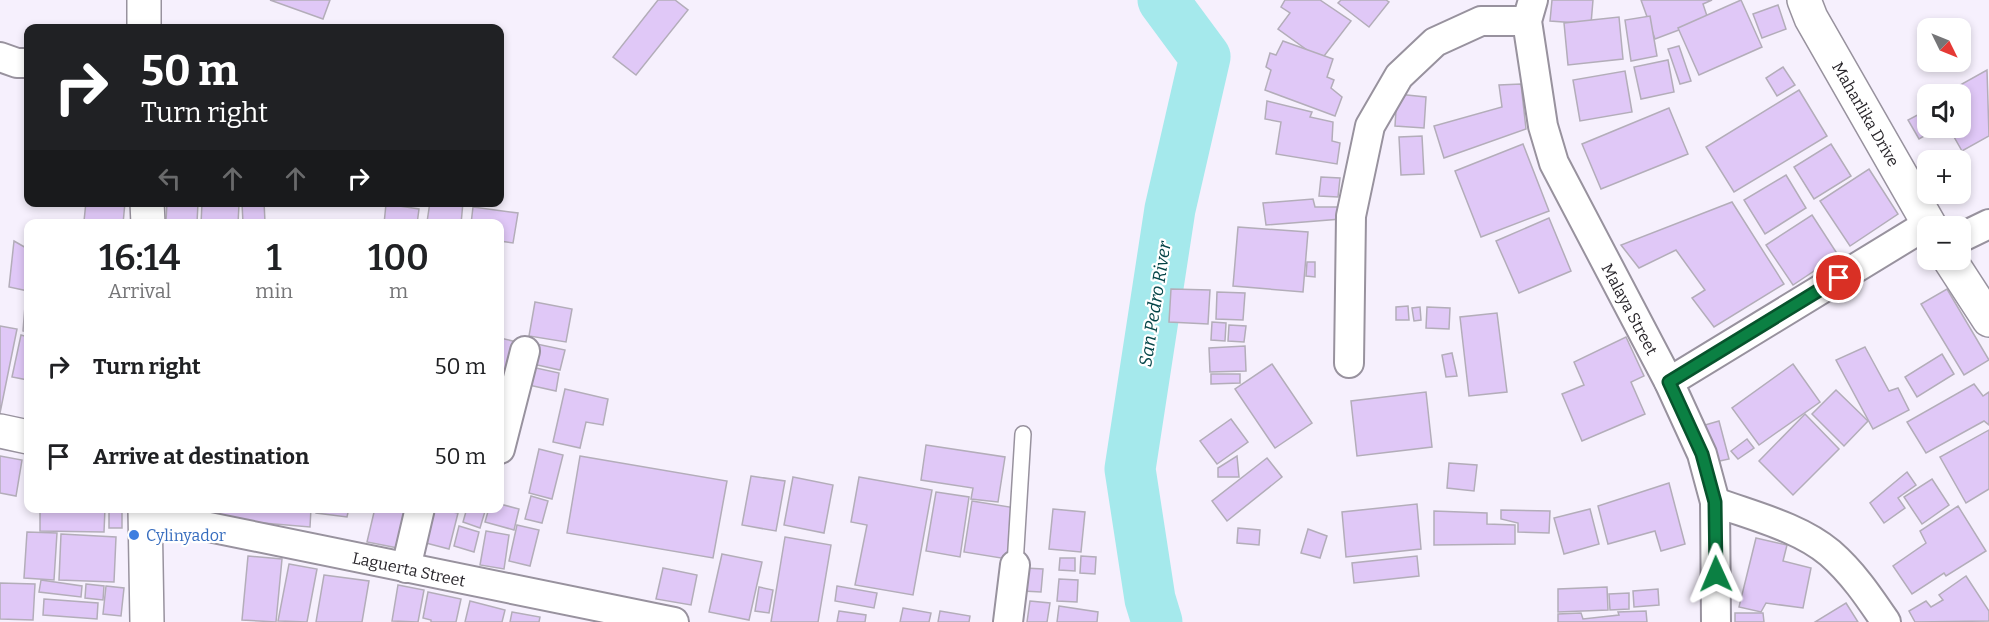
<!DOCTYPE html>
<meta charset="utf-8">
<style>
:root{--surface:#fff;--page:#f2f2f2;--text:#202124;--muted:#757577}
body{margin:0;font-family:Bitter,serif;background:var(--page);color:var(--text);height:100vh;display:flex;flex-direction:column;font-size:22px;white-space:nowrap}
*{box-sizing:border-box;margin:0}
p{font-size:20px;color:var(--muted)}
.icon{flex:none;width:33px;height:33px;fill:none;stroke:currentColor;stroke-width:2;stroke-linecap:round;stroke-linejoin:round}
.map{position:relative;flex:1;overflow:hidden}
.side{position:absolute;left:24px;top:219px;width:480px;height:294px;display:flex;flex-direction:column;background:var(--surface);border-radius:12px;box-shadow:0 3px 9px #0003}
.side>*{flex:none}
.banner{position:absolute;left:24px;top:24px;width:480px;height:183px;border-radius:12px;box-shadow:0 3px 9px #0003;background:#202124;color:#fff;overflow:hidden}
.needle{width:39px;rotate:133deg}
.buttons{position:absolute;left:1917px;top:18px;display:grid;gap:12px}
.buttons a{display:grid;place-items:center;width:54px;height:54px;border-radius:12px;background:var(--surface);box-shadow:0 3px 9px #0003;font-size:30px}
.pin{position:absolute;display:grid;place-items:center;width:51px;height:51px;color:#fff;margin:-26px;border:3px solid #fff;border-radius:50%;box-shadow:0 2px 6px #0007}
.me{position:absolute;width:66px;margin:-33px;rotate:359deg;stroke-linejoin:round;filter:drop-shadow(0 0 4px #0008)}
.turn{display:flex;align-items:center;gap:21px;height:126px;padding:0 18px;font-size:27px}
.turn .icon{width:78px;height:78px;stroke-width:2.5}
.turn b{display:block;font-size:42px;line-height:51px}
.lanes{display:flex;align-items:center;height:57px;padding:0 18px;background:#0003;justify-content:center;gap:30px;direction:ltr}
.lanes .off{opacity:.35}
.eta{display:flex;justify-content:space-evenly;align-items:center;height:102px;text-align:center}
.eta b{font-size:36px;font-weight:600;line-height:42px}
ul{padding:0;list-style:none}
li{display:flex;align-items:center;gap:18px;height:90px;padding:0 18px}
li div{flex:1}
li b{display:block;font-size:22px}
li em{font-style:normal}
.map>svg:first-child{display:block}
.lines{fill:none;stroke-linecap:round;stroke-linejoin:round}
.river{stroke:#a5e9ec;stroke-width:51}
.building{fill:#e0c8f7;stroke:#b3adb9;stroke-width:1.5}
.service-casing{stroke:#98929e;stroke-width:18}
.minor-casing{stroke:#98929e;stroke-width:32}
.tertiary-casing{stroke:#98929e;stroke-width:36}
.secondary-casing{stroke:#98929e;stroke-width:36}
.service{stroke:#fff;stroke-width:15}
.minor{stroke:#fff;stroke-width:28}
.tertiary{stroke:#fff;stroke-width:33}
.secondary{stroke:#fff;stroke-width:33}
.route-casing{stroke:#07532c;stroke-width:15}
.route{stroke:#0b8043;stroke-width:10}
.shop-dot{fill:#3f7fe0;stroke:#fff;stroke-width:2}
.labels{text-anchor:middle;stroke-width:4.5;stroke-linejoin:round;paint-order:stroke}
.street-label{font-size:16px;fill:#272429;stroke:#fff}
.shop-label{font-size:16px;fill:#366cbe;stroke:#fff;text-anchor:start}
.water-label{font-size:18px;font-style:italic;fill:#054548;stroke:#fff}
</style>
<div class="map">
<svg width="1989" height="622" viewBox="0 0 1989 622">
<rect width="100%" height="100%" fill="#f6f0fd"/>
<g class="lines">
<polyline class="river" points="1157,622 1150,599 1130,469 1170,209 1205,57 1163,0"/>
</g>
<g class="building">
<polygon points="270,0 330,0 323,19"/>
<polygon points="658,0 675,0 688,10 636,75 613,57"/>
<polygon points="1285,0 1320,0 1351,21 1321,60 1278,29 1290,13 1281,7"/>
<polygon points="1341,0 1386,0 1389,2 1369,27 1338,3"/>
<polygon points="1552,0 1593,0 1591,24 1550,21"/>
<polygon points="1641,0 1712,0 1703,4 1708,19 1655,39"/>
<polygon points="1741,0 1762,47 1699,75 1678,28"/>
<polygon points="1778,5 1786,29 1762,38 1753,14"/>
<polygon points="1650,16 1657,56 1631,61 1625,20"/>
<polygon points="1619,17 1623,59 1568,65 1564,23"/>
<polygon points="1283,41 1333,59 1327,77 1334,80 1331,88 1342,97 1335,116 1265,90 1271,70 1266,67 1270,53 1276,55"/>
<polygon points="1679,46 1691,81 1680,84 1668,49"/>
<polygon points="1668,60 1674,92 1641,99 1634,67"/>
<polygon points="1783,67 1795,85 1777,96 1766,78"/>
<polygon points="1987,70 1989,136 1962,151 1949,128 1960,128 1960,94 1944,94"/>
<polygon points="1625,71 1632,112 1580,121 1573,80"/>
<polygon points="1521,84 1526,129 1444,158 1434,126 1502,107 1499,85"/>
<polygon points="1799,90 1827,136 1734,192 1706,147"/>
<polygon points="1397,94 1426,97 1424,128 1395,126"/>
<polygon points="1267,101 1312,112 1310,117 1333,122 1332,141 1340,143 1337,164 1276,154 1281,122 1265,119"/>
<polygon points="1669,108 1688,154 1601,189 1582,144"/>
<polygon points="1927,110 1928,128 1938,128 1919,139 1908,120"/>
<polygon points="1422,136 1424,174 1401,175 1399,137"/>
<polygon points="1523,144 1549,211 1481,237 1455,171"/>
<polygon points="1831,144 1851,176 1814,199 1794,167"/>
<polygon points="1869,169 1898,214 1850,246 1820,201"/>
<polygon points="1786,175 1806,208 1765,234 1744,200"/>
<polygon points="1321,177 1340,178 1338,197 1319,196"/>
<polygon points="1313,199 1315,207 1339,207 1341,219 1266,225 1263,203"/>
<polygon points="86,202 125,202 123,224 84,221"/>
<polygon points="167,202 198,203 197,223 166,222"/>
<polygon points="264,202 265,222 243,223 242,203"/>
<polygon points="430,202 463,202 461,224 427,222"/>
<polygon points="1732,202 1784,284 1714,327 1692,298 1705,290 1676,250 1639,268 1621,245"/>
<polygon points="202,203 239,204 238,224 201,224"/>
<polygon points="386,204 419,209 417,224 384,224"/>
<polygon points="473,207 518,213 513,243 500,241 500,224 471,224"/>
<polygon points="1812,215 1838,255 1793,285 1766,245"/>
<polygon points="1549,218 1571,271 1519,293 1496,241"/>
<polygon points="302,220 302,224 271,224 271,221"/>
<polygon points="1238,227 1308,232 1303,292 1233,286"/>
<polygon points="14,241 28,249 28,291 9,287"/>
<polygon points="1307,262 1315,262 1315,277 1306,276"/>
<polygon points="1171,289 1210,290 1208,324 1169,322"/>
<polygon points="1947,289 1989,360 1964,375 1921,304"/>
<polygon points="1217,292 1245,293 1243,320 1216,319"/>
<polygon points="535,302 572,309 566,342 529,336"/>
<polygon points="25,306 28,306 28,332 23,331"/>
<polygon points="1408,306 1409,320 1396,320 1396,307"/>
<polygon points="1420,307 1421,320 1414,321 1412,308"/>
<polygon points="1427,307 1450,308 1449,329 1426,328"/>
<polygon points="1497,313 1507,392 1469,396 1460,317"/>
<polygon points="1212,322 1226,323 1225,341 1211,340"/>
<polygon points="1229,325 1246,326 1244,342 1228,341"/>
<polygon points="0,326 17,329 0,413"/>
<polygon points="21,335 28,337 28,380 12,377"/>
<polygon points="1626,337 1644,376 1631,382 1645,414 1582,441 1562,394 1584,385 1574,362"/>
<polygon points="500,338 517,342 509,381 500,379"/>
<polygon points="532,343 565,350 560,370 528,363"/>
<polygon points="1245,346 1246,371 1210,372 1209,348"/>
<polygon points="1865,347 1889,391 1898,388 1909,410 1873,429 1836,360"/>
<polygon points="1452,353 1457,376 1446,377 1442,355"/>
<polygon points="1942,354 1954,374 1917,397 1905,377"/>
<polygon points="1272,364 1312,423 1275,448 1235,389"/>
<polygon points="1793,364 1820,402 1759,445 1732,408"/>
<polygon points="527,366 559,373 556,391 524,384"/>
<polygon points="1211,374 1240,374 1240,383 1211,384"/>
<polygon points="1974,384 1983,396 1989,392 1989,425 1984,421 1926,453 1907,422"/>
<polygon points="565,389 608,399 603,425 586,422 580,448 553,442"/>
<polygon points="1836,390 1868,421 1844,446 1812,414"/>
<polygon points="1426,392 1432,447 1357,456 1351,401"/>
<polygon points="1805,414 1839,449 1793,495 1759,461"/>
<polygon points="1231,419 1248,442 1217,464 1200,441"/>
<polygon points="1719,421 1729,459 1715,462 1705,425"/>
<polygon points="1989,430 1989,489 1966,503 1940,457"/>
<polygon points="1747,439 1754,448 1738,459 1731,451"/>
<polygon points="926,445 1005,457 998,502 971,499 973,488 921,480"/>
<polygon points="539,449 563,455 552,499 529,493"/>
<polygon points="0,456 22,460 16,496 0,493"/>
<polygon points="580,456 727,481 713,558 567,533"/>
<polygon points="1237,456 1239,477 1218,477 1218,468"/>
<polygon points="1267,458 1282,477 1227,521 1212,501"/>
<polygon points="1449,463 1477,465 1474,491 1447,488"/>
<polygon points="1907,472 1916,485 1898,498 1905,508 1884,523 1870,503"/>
<polygon points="751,476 785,481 776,531 742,525"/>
<polygon points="793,477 833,485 824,533 784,525"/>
<polygon points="859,477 932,490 913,595 855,585 867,525 851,522"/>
<polygon points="1932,479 1949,505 1922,524 1904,497"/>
<polygon points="1669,483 1685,544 1661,551 1655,531 1608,544 1598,506"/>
<polygon points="936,492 969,497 960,557 926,551"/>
<polygon points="531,496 548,501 542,523 525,519"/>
<polygon points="972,501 1016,508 1007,559 964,552"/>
<polygon points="500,504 519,509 514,530 485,522 489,508 500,508"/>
<polygon points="1417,504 1421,549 1346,557 1342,512"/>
<polygon points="1958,506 1986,551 1946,576 1944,573 1912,594 1893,566 1926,543 1920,531"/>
<polygon points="40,508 105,508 104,532 40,531"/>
<rect x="109" y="508" width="13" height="20"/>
<polygon points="216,508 311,508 310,527 215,519"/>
<polygon points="316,508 349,508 347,517 316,513"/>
<polygon points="375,508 412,508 403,549 367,542"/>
<polygon points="431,508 458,513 449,549 422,542"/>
<polygon points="467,508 486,508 480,528 463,522"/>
<polygon points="1053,509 1085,512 1081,552 1049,549"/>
<polygon points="1590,509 1599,544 1564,554 1554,518"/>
<polygon points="1501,510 1550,511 1549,533 1518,532 1518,523 1501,519"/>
<polygon points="1434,511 1487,513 1487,524 1515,525 1515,544 1434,545"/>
<polygon points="517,525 539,530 530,566 509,561"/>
<polygon points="459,526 479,532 474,552 454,546"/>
<polygon points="1238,528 1260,530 1259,545 1237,543"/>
<polygon points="1308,529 1327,536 1320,558 1301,553"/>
<polygon points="486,531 509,535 504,569 480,565"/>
<polygon points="27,532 57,533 54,580 24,578"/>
<polygon points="61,534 116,537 114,582 59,580"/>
<polygon points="785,537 831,545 818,622 771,622"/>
<polygon points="1756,538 1787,545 1783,561 1811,568 1803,608 1766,603 1761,612 1739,607"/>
<polygon points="722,554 762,562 749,620 709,612"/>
<polygon points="248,556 282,559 276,622 242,620"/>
<polygon points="1081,556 1096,557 1095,574 1080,573"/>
<polygon points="1417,556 1419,576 1354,583 1352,563"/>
<polygon points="1060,558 1075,558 1075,571 1059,570"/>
<polygon points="289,564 317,569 307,622 278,621"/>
<polygon points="663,568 697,575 691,605 656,599"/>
<polygon points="1025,568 1043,569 1041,592 1023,591"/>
<polygon points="324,575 369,581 362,622 316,622"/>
<polygon points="1966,576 1989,611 1989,621 1915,622 1909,611 1926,601 1931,607 1943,600 1939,595"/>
<polygon points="1059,579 1078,580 1077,602 1057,601"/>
<polygon points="41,580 82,586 81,597 39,592"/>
<polygon points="0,583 35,584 33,620 0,619"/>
<polygon points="86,584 104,586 103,600 85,598"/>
<polygon points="398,585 424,590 418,622 392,621"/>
<polygon points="106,586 124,588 121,616 103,614"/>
<polygon points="837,586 877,593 874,608 835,601"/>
<polygon points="759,587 773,590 769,613 755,611"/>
<polygon points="1607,587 1608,610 1558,612 1558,589"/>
<polygon points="1658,589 1659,605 1634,607 1633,591"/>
<polygon points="428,592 461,599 456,622 431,622 431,620 423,618"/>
<polygon points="1629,593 1629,609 1610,610 1609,594"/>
<polygon points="44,599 98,603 97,619 43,615"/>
<polygon points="470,601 505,610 502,622 465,622"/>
<polygon points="1030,601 1050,603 1047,622 1027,622"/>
<polygon points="1846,603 1858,622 1815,622"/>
<polygon points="1059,606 1098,612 1097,622 1057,622"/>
<polygon points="903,608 931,613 929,622 900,622"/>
<polygon points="839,611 866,615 865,622 837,622"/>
<polygon points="940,611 970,616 969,622 938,622"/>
<polygon points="1646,611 1647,622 1558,622 1558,614 1581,613 1583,619 1619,615 1618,612"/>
<polygon points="512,612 540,617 539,622 510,622"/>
<polygon points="1735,613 1763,613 1764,622 1735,622"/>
</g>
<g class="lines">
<g class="service-casing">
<polyline id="service" points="1015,565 1023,434"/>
</g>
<g class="minor-casing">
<g id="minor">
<polyline points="1533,0 1527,21 1543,126 1554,163 1669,382 1702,454 1715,502 1716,622"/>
<polyline points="0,57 17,63 28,63"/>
<polyline points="1960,238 1989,224"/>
<polyline points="1349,363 1351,216 1370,126 1399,76 1435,42 1481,21 1527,21"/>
<polyline points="1669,382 1928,224"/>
<polyline points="500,449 525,351"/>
<path d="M1715 502C1753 516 1799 527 1830 553 1853 573 1869 597 1886 622"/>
<polyline points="145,514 674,622"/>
<polyline points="406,568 420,508"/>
<polyline points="1008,622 1015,565"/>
</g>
</g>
<g class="tertiary-casing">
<g id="tertiary">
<polyline points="1804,0 1811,18 1930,226"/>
<polyline points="1950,260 1989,320"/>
<polyline points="0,431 28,437"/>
</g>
</g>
<g class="secondary-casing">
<g id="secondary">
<polyline points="144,0 144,28"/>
<polyline points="147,202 148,224"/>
<polyline points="145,508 147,622"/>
</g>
</g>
<use href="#service" class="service"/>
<use href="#minor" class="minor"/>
<use href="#tertiary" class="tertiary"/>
<use href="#secondary" class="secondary"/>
</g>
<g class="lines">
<g class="route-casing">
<polyline id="route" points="1716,574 1715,502 1702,454 1669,382 1839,278"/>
</g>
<use href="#route" class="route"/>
</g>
<circle class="shop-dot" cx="134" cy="535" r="6"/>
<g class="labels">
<g class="street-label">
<text transform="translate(1866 114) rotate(60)" y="6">Maharlika Drive</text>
<text transform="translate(1630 309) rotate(62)" y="6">Malaya Street</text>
<text transform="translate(409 569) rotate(12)" y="6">Laguerta Street</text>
</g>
<g class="shop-label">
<text x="146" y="541">Cylinyador</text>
</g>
<g class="water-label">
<text transform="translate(1155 304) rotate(-81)" y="6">San Pedro River</text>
</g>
</g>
</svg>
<div class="buttons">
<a><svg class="needle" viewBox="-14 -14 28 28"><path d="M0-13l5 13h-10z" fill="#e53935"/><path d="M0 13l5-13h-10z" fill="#757577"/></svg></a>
<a><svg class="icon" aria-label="sound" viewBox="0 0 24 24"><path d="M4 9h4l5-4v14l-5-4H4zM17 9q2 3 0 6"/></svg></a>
<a>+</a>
<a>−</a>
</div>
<div class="pin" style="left:1839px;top:278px;background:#d93025"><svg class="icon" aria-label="arrive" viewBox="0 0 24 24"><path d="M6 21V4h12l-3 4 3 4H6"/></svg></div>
<svg class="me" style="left:1716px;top:574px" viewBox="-20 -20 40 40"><path d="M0-17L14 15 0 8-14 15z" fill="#0b8043" stroke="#fff" stroke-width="4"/></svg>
<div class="banner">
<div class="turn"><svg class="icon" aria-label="right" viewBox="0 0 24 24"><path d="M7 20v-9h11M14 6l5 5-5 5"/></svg><div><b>50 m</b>Turn right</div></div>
<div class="lanes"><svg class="icon off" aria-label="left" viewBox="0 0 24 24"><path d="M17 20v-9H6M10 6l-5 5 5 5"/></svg><svg class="icon off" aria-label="ahead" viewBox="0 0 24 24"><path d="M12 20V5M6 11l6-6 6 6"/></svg><svg class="icon off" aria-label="ahead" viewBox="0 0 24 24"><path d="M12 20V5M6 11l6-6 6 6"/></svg><svg class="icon" aria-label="right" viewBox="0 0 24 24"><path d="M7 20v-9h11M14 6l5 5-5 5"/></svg></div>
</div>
<section class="side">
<div class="eta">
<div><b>16:14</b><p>Arrival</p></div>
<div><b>1</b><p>min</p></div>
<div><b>100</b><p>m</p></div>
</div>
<ul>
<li><svg class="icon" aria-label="right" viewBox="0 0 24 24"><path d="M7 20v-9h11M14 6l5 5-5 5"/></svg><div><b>Turn right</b></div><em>50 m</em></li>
<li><svg class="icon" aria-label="arrive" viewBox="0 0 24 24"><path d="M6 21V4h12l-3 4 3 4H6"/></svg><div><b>Arrive at destination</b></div><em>50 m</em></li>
</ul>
</section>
</div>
